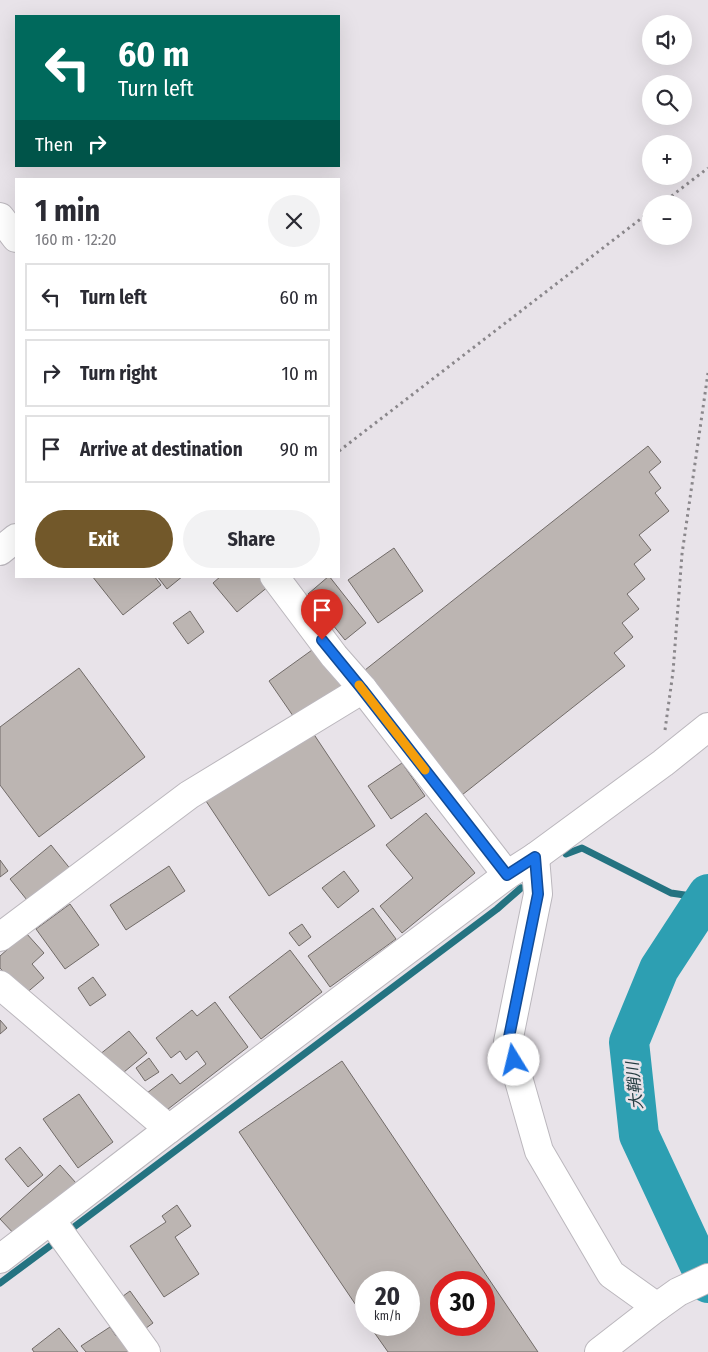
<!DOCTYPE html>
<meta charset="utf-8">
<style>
:root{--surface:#fff;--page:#f2f2f3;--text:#2b2b33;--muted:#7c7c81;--line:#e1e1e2;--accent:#72582a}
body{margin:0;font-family:"Fira Sans Condensed","Noto Sans JP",sans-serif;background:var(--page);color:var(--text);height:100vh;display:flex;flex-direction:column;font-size:19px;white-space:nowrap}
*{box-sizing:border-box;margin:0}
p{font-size:16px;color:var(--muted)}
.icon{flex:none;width:28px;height:28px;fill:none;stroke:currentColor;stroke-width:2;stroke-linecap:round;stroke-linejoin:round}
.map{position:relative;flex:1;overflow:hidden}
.details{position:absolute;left:15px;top:178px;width:325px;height:400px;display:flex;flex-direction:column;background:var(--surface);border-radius:0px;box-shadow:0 5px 20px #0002}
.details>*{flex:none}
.top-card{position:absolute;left:15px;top:15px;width:325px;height:152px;border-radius:0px;box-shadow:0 5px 20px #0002;background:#00695c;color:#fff;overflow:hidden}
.controls{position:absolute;left:642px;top:15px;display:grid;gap:10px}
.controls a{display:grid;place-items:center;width:50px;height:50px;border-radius:50%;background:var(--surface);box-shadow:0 5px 20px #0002;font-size:25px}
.speed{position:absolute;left:355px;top:1271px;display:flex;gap:10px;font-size:25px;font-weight:700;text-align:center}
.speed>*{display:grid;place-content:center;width:65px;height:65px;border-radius:50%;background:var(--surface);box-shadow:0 5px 20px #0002;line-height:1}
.speed small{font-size:12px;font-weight:400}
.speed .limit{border:8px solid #d22;background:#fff;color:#111}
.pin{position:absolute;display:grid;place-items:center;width:42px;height:42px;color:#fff;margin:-51px -21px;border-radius:50% 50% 50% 0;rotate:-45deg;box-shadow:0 0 5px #0007}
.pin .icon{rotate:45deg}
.me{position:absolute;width:55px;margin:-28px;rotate:351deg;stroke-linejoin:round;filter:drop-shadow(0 0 4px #0008)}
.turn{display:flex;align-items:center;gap:18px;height:105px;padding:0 20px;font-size:22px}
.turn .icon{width:65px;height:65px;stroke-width:2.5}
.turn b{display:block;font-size:35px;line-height:42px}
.then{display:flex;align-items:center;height:48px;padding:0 20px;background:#0003;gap:10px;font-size:19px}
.round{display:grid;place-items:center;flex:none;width:52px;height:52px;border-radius:26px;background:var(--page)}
.overview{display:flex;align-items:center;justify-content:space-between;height:85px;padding:0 20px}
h1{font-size:30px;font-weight:700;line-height:38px}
.button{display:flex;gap:10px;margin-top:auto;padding:10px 20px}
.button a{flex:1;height:58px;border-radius:30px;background:var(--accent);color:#fff;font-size:20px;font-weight:700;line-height:58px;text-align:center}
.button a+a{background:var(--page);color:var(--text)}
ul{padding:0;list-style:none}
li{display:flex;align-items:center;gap:15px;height:68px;margin:0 10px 8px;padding:0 10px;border:2px solid var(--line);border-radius:0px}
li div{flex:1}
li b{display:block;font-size:19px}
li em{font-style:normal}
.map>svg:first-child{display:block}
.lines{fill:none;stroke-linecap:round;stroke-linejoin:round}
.stream{stroke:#247381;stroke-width:7}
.river{stroke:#2d9fb2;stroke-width:40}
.building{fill:#bcb5b2;stroke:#716b68;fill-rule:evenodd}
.minor-casing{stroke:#bbb7bd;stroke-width:30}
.path{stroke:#8a878b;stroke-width:3;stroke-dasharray:2.5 4;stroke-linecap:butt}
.minor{stroke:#fff;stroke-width:28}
.route-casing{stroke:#114b97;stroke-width:12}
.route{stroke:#1a73e8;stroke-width:9}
.slow{stroke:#f59e0b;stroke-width:9}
.labels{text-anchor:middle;stroke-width:5;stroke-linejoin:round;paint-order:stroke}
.water-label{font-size:16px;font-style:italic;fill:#233b40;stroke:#e8e3e9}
</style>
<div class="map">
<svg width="708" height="1352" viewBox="0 0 708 1352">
<rect width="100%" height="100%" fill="#e8e3e9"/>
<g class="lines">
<g class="stream">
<polyline points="566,854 582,848 671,893 705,898"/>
<polyline points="66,1233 497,909 521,888"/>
<polyline points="0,1283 58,1240"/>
</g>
<polyline class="river" points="708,894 659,969 629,1042 639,1135 708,1283"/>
</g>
<g class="building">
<polygon points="648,446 661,462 649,472 661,488 655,493 669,511 639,535 651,550 634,564 645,579 627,594 639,609 622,623 633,637 614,653 625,666 462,795 365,670"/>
<polygon points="394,548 423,591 378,623 348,580"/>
<polygon points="92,576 154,576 161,585 123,615"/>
<polygon points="157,576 183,576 167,589"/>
<polygon points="221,576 261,576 269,586 237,612 213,583"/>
<polygon points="329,576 366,623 345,640 308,594"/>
<polygon points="190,611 204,632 188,644 173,623"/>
<polygon points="319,645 350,690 300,726 269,681"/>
<polygon points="79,668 145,757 39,837 0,785 0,727"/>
<polygon points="311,730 375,826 269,896 206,801"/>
<polygon points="402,763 425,796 391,819 368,786"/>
<polygon points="426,813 475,873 402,933 380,906 413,878 386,845"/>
<polygon points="51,845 72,871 31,905 10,879"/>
<polygon points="0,860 8,871 0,877"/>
<polygon points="169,866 185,891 126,930 110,905"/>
<polygon points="344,871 359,891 338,908 322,888"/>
<polygon points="70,904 99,945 65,969 36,929"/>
<polygon points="373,908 396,939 330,987 308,956"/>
<polygon points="302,924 311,937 299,946 289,933"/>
<polygon points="26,933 44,953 32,964 44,978 24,995 0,968 0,956"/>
<polygon points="290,950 322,992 261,1039 229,997"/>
<polygon points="93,977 106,995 90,1006 78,988"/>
<polygon points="215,1002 248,1047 163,1113 147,1093 172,1074 180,1084 206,1064 197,1051 186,1060 180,1051 171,1058 156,1038 192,1010 197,1016"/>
<polygon points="0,1020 7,1028 0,1034"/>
<polygon points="129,1031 147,1053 118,1077 99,1055"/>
<polygon points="149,1058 159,1072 145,1081 136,1068"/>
<path d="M342 1061 538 1352H388L369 1325H409V1282H366V1320L239 1132ZM441 1282H484V1325H441Z"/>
<polygon points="79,1094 113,1142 78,1168 43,1119"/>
<polygon points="20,1147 43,1175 28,1187 5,1159"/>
<polygon points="60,1165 76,1183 17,1237 0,1219"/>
<polygon points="177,1205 191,1226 175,1237 199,1274 164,1297 130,1246 166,1222 162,1216"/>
<polygon points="130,1291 153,1323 142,1331 119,1299"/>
<polygon points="110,1327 116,1336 125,1331 135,1352 86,1352 81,1346"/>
<polygon points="59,1328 78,1352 34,1352 32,1349"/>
</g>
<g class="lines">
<g class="minor-casing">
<g id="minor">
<polyline points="0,217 16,238"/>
<polyline points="0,551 16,538"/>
<polyline points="274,576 334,656 363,689 507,875"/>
<polyline points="535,857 538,894 508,1042 539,1151 611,1274 657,1307"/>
<polyline points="0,937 189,795 363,689"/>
<polyline points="0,985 169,1129"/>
<polyline points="51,1220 146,1352"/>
<polyline points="0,1259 169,1129 507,875 535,857 663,763 708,727"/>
<polyline points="599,1352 657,1307 678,1292 708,1278"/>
</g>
</g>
<g class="path">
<polyline points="661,204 708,168"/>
<polyline points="339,451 651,211"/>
<polyline points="665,730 673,672 682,554 708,373"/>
</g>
<use href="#minor" class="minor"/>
</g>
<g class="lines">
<g class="route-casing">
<polyline id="route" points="322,640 362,689 507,875 535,857 538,894 508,1042 514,1060"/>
</g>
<use href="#route" class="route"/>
<polyline class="slow" points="359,685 425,770"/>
</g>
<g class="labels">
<g class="water-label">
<text transform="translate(634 1086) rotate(-96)" y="6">大鞘川</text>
</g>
</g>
</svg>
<div class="controls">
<a><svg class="icon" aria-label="sound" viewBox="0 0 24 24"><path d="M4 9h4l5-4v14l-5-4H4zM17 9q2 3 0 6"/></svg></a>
<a><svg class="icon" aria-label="search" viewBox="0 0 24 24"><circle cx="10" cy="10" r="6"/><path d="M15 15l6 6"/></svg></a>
<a>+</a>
<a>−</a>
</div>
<div class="speed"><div>20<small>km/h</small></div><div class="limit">30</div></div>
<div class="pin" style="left:322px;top:640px;background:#d93025"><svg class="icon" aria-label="arrive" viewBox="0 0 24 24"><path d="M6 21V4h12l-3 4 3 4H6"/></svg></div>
<svg class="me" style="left:514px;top:1060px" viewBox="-20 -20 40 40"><circle r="19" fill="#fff"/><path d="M0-13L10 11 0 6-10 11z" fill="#1a73e8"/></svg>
<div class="top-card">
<div class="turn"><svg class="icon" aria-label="left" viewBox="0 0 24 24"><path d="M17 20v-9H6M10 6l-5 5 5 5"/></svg><div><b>60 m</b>Turn left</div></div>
<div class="then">Then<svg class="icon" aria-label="right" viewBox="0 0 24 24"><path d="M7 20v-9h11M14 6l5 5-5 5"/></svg></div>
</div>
<section class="details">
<div class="overview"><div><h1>1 min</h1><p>160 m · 12:20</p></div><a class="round"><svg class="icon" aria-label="close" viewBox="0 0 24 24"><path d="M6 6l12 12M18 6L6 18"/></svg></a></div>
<ul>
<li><svg class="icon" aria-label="left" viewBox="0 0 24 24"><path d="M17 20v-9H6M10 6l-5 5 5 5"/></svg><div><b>Turn left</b></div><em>60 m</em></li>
<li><svg class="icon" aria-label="right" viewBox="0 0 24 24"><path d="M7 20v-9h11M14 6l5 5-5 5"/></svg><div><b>Turn right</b></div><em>10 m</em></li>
<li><svg class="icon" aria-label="arrive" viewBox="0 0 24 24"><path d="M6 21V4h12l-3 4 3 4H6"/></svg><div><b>Arrive at destination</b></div><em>90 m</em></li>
</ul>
<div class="button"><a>Exit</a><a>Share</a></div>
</section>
</div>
